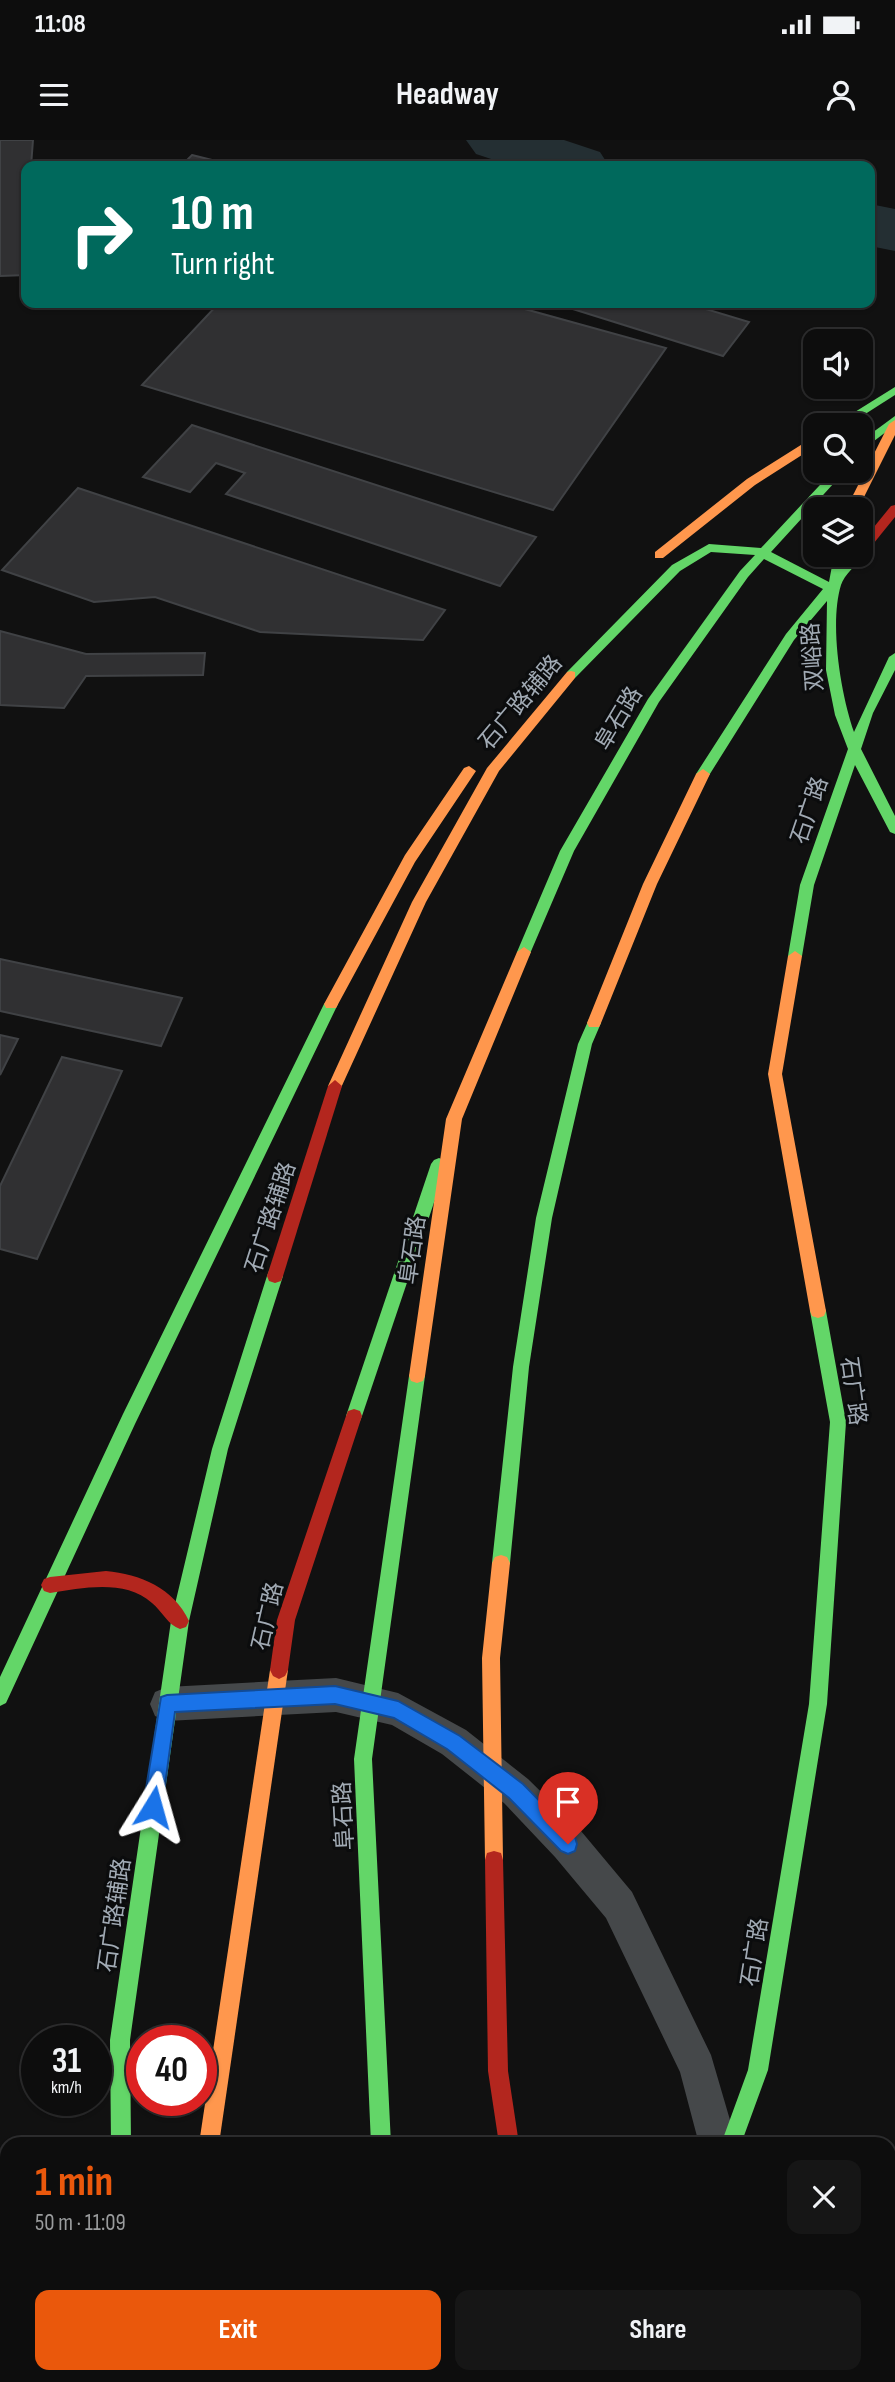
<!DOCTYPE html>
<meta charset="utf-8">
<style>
:root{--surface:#0d0d0d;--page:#161616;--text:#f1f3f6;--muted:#9a9c9d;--line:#2d2d2e;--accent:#ea580c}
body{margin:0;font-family:"Sofia Sans Condensed","Noto Sans SC",sans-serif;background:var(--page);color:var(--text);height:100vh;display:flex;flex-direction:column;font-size:26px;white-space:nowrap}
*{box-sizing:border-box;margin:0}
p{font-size:23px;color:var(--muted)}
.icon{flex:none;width:38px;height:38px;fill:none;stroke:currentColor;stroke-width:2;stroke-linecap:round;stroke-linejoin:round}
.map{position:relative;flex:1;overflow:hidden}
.sheet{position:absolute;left:0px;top:1997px;width:896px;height:247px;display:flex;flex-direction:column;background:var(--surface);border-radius:21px 21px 0 0;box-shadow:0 2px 5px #0004,0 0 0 2px var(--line)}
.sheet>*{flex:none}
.banner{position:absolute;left:21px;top:21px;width:854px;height:147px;border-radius:14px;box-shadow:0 2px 5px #0004,0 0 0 2px var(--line);background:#00695c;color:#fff;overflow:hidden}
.buttons{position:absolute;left:803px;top:189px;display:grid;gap:14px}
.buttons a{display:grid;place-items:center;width:70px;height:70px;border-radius:14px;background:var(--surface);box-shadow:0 2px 5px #0004,0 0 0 2px var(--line);font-size:35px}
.speed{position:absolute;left:21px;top:1885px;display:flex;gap:14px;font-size:35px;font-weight:700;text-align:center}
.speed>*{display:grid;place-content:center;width:91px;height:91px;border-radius:50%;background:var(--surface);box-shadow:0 2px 5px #0004,0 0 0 2px var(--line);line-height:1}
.speed small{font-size:18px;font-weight:400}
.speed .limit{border:10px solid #d22;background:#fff;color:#111}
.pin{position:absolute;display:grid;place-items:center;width:60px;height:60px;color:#fff;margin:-72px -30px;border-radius:50% 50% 50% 0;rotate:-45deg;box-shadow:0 0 7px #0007}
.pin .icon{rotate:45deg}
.me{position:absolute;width:77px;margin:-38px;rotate:8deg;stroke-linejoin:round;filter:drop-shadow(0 0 5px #0008)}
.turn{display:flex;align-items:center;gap:24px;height:147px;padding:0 35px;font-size:32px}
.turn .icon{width:91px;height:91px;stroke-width:2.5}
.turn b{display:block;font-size:49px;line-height:60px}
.round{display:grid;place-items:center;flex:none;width:74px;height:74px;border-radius:14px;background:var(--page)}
.summary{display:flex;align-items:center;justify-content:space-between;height:119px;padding:0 35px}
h1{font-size:42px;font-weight:700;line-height:52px;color:var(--accent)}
.button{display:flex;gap:14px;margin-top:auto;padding:14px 35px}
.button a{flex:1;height:80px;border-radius:14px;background:var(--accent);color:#fff;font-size:28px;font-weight:700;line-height:80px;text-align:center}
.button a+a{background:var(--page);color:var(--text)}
.status{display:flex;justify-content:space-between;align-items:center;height:49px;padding:0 35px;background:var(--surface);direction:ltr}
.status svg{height:19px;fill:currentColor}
header{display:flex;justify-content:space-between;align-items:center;height:91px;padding:0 35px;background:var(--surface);font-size:32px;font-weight:700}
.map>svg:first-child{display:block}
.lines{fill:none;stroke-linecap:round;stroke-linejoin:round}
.river{fill:#242f33;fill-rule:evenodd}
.building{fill:#303032;stroke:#404245;stroke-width:2}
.lane{fill:#45484a;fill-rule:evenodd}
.fast{fill:#63d668;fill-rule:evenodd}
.slow{fill:#ff974d;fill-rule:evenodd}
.jam{fill:#b3261e;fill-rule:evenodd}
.route{fill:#1a73e8;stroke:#114b97;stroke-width:2}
.labels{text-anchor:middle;stroke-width:6;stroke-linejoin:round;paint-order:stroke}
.street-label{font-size:23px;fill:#a1aab4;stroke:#0b0c0d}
</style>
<div class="status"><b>11:08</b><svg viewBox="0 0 49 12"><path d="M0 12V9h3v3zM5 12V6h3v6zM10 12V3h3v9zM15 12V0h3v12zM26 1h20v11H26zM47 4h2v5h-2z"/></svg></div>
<header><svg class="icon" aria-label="menu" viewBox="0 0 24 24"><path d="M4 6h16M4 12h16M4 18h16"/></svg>Headway<svg class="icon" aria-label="person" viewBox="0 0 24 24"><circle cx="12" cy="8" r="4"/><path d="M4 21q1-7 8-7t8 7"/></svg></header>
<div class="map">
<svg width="895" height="2242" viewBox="0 0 895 2242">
<rect width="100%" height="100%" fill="#111"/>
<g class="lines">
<g class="river">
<polygon points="466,0 564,0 600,12 609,26 512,26 476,14"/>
<polygon points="870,64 895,69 895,111 870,106"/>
</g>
</g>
<g class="building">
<polygon points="0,0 33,0 31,26 26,26 26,135 0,136"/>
<polygon points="192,15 236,26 181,26"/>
<polygon points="219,163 503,163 666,208 553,370 142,245"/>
<polygon points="562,163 686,163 749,182 723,216 560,165"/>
<polygon points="192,285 536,397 500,446 226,354 245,333 216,323 190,352 143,337"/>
<polygon points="78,348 445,470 423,500 260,492 155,457 94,462 2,430"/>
<polygon points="0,491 86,514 205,513 203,535 86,536 64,568 0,565"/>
<polygon points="0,819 182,858 161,906 0,871"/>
<polygon points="0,895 18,899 0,935"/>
<polygon points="62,917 122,931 37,1119 0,1109 0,1046"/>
</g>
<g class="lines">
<g class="lane">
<polygon points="336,1538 398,1553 466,1590 528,1639 581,1691 632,1752 711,1915 737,2004 699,2004 680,1932 606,1778 555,1717 504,1663 442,1614 392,1585 336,1572 167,1581 155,1576 150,1564 155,1552 167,1547"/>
<polygon points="757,2236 798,2236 798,2242 758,2242"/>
</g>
<g class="fast">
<polygon points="895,247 895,255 848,285 834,285"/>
<polygon points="895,276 895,285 861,311 861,301"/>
<path d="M833 331H845L771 412 829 442 834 415H846L844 423 852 415H861V412L864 415C857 424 844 435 841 445 829 484 841 555 854 592L889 517 895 513V530L873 573 861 609 895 676V694L890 692 855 625 814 745 802 816 795 821 790 820 788 816 800 745 848 609 835 575 826 530 827 461 794 500 708 637H698L696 634 786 494 823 449 764 419 748 437 659 562 574 711 529 816H519L517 812 560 711 648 559 740 431 755 415 711 412 680 431 575 538H567V532L672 425 709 404 761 408Z"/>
<polygon points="331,858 338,864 135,1284 6,1563 0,1566 0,1537 123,1274 324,864"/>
<polygon points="594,877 601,883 592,904 552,1078 529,1227 510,1423 507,1429 501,1431 495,1429 492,1423 513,1227 536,1078 578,904 589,879"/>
<polygon points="439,1018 444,1020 447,1024 362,1276 360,1281 354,1283 348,1281 346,1276 431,1024 434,1020"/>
<polygon points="275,1129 281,1131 283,1136 228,1309 189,1481 130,1900 131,2004 111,2004 110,1900 171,1481 212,1309 267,1136 269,1131"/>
<polygon points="818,1164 824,1166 826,1171 846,1282 827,1564 768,1930 741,2004 721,2004 748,1930 809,1564 830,1282 810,1171 812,1166"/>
<polygon points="417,1229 423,1231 425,1236 372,1619 391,2004 371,2004 354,1619 409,1236 411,1231"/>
<rect x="113" y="2236" width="22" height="6"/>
<rect x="381" y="2236" width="22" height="6"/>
<rect x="533" y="2236" width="22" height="6"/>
<polygon points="636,2236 658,2236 656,2242 634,2242"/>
</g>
<g class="slow">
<polygon points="895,280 895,295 858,369 846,369 889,284"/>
<polygon points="812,298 816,298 816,306 755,345 663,418 655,418 655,412 747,339"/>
<polygon points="571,531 575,532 575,538 499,631 426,762 340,950 330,950 328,946 412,762 487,628 567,532"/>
<polygon points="469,626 476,631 415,722 336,868 326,868 324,864 405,715 464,628"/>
<polygon points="703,629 710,634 657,744 601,883 599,887 589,887 587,883 643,744 696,634"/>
<polygon points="524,807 531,812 462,979 425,1236 423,1241 417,1243 411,1241 409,1236 446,979 517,812"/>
<polygon points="795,811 802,816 782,934 826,1171 824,1176 818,1178 812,1176 810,1171 768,934 788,816"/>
<polygon points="501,1415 507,1417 510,1423 500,1518 503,1720 501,1727 494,1729 487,1727 485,1720 482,1518 492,1423 495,1417"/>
<polygon points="279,1521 285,1524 288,1530 219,2004 199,2004 270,1530 273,1524"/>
<polygon points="147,2236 169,2236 167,2242 145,2242"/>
</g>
<g class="jam">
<polygon points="895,365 895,377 865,414 861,415 860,415 861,403 891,366"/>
<polygon points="335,940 342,946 283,1136 281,1141 275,1143 269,1141 267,1136 328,946"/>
<polygon points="354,1269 360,1271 362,1276 295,1480 288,1530 285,1536 279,1539 273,1536 270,1530 277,1480 346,1276 348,1271"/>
<path d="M106 1431C140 1434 174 1448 189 1481L186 1487 180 1489C168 1485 162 1471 152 1463 125 1439 83 1448 50 1453L44 1451 41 1445 44 1439 50 1437Z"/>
<polygon points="494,1711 501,1713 503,1720 508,1931 519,2004 499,2004 488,1931 485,1720 487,1713"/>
</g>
</g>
<polygon class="route" points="335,1546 398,1561 460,1596 523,1644 575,1697 577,1704 575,1711 568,1714 561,1711 509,1658 447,1609 394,1578 335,1564 175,1572 162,1667 159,1674 153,1676 146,1674 143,1667 161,1557 167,1555"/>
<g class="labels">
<g class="street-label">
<text transform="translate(812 517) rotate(-94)" y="8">双峪路</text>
<text transform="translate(520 562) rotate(-50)" y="8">石广路辅路</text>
<text transform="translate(618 578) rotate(-59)" y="8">阜石路</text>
<text transform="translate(809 670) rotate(-71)" y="8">石广路</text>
<text transform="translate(270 1077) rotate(-72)" y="8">石广路辅路</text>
<text transform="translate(412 1110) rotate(-82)" y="8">阜石路</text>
<text transform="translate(854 1251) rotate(82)" y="8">石广路</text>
<text transform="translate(267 1476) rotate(-77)" y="8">石广路</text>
<text transform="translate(343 1676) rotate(-93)" y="8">阜石路</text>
<text transform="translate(114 1775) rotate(-82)" y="8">石广路辅路</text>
<text transform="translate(754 1812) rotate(-81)" y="8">石广路</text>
</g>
</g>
</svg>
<div class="buttons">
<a><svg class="icon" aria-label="sound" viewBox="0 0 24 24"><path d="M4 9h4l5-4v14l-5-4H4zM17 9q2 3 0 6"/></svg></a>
<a><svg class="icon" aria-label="search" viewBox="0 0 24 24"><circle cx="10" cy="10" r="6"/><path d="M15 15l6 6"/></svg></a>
<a><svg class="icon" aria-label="layers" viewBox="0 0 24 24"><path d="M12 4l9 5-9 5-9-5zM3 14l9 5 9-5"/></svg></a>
</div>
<div class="speed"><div>31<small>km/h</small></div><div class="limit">40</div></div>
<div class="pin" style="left:568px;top:1704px;background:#d93025"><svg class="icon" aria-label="arrive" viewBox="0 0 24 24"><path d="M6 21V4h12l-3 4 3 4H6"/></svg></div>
<svg class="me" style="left:153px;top:1667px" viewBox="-20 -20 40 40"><path d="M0-17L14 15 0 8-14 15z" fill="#1a73e8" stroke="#fff" stroke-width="4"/></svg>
<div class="banner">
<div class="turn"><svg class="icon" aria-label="right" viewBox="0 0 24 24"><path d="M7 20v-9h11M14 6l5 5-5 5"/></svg><div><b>10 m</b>Turn right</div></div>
</div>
<section class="sheet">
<div class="summary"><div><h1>1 min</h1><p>50 m · 11:09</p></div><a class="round"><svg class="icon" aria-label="close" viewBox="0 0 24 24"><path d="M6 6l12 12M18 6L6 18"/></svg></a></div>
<div class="button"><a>Exit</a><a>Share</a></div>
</section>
</div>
